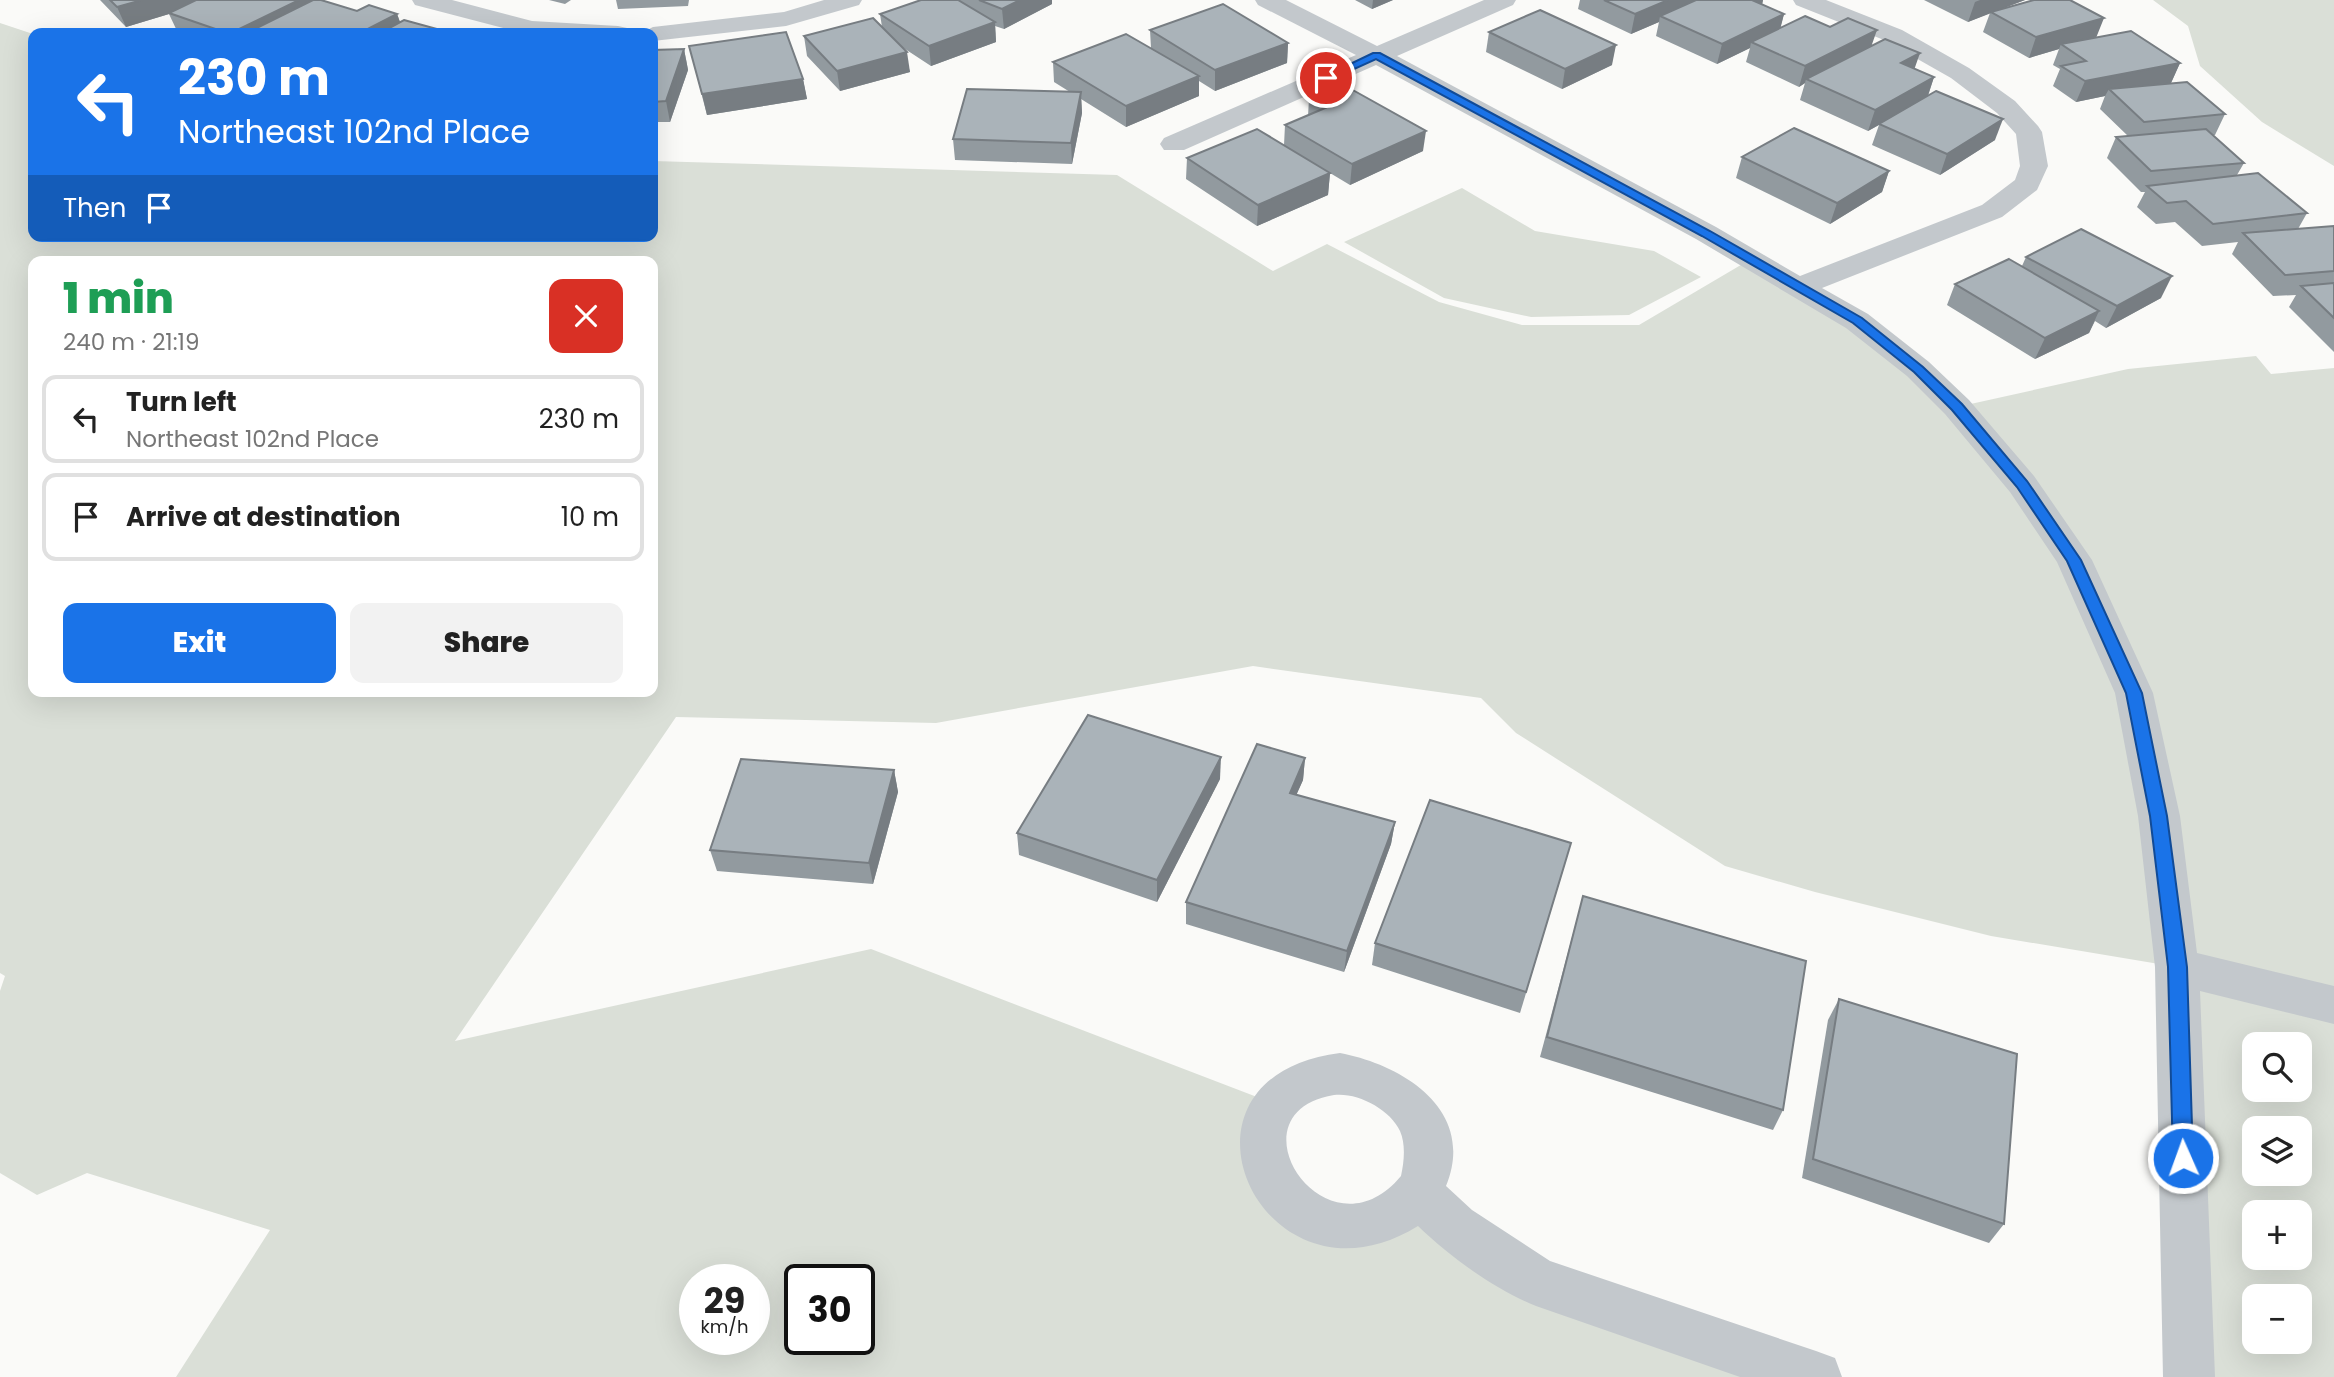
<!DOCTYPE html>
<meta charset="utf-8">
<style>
:root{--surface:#fff;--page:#f2f2f2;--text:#222;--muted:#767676;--line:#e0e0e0;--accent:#1a73e8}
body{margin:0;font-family:Poppins,sans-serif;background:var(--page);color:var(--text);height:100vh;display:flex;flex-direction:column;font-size:26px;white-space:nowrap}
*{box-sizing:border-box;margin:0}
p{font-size:23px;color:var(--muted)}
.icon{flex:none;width:38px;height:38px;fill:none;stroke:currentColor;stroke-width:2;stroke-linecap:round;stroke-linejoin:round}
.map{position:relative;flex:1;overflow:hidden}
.details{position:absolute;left:28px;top:256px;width:630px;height:441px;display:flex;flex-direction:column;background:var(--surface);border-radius:14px;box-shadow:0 7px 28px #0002}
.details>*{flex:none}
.banner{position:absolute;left:28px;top:28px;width:630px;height:214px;border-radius:14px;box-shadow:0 7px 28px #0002;background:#1a73e8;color:#fff;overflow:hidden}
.tools{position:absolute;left:2242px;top:1032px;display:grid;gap:14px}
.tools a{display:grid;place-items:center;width:70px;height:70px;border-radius:14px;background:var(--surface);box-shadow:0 7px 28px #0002;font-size:35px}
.speed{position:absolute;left:679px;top:1264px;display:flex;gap:14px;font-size:35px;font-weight:700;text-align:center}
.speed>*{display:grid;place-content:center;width:91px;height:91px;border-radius:50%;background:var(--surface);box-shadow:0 7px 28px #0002;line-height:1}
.speed small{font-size:18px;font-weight:400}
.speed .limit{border:4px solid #111;border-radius:10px;background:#fff;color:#111}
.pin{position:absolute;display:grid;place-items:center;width:60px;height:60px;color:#fff;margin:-30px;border:4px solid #fff;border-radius:50%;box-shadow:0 2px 7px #0007}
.me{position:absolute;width:77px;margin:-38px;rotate:358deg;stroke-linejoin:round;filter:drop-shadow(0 0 5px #0008)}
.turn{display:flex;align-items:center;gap:24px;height:147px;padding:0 35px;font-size:32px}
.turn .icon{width:91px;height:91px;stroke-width:2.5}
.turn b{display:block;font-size:49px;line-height:60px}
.then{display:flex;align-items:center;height:66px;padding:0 35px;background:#0003;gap:14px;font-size:26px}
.round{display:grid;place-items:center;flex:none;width:74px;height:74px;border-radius:14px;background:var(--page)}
.overview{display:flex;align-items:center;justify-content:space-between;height:119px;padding:0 35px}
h1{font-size:42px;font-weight:800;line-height:52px;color:#1e9e55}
.button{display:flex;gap:14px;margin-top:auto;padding:14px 35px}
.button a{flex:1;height:80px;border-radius:14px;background:var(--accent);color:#fff;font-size:28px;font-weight:800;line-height:80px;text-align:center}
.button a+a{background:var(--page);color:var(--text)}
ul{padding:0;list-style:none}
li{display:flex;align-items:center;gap:21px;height:88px;margin:0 14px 10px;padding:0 21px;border:4px solid var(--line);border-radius:14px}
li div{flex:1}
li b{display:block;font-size:26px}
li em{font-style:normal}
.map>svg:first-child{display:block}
.green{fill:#dadfd7;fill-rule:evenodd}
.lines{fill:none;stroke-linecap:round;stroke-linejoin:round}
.minor{fill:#c3c8cc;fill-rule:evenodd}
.wall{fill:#929a9f}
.shaded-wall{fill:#777d82}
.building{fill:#aab3b9;stroke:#777d82;stroke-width:2}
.route{fill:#1a73e8;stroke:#114b97;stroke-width:2}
</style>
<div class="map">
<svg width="2334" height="1377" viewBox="0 0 2334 1377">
<rect width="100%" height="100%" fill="#fafaf8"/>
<g class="green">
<polygon points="2153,0 2334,0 2334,166 2262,122 2200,66 2188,26"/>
<path d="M0 23 33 34V236H653V161L1117 175 1273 271 1327 244 1439 302 1522 325H1639L1751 259 1957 407 2128 369 2256 356 2271 374 2334 368V1377H2189L2177 967 1991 936 1815 892 1725 866 1516 733 1481 698 1253 666 936 723 676 717 455 1041 871 949 1275 1104 1270 1179 1372 1224 1454 1227 1816 1377H176L270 1230 87 1173 37 1195 0 1173V991L5 976 0 973ZM33 261H653V691H33ZM2254 1045H2300V1090H2254ZM2254 1129H2300V1174H2254ZM2254 1213H2300V1258H2254ZM695 1279H754V1339H695ZM800 1279H859V1339H800ZM2254 1297H2300V1342H2254Z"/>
<polygon points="1462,188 1535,231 1654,251 1701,277 1629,315 1531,317 1444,298 1344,242"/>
</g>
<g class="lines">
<g class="minor">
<polygon points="412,0 452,0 532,21 618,26 627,28 630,33 523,33 415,5"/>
<polygon points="824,0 862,0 859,5 786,26 653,41 653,33 641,33 653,27 784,12"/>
<polygon points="1255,0 1286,0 1377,46 1484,0 1516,0 1513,5 1397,56 1716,227 1800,276 1982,205 2015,180 2020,166 2016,134 1997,113 1951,78 1884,40 1796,5 1793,0 1826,0 1902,30 1969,68 2015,101 2038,126 2042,132 2048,166 2037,190 2002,217 1822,288 1868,314 1929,362 1969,400 2034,476 2092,560 2153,693 2180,816 2197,953 2334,986 2334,1024 2200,991 2215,1377 2163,1377 2155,967 2138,816 2115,693 2057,562 2010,492 1945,414 1907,376 1846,328 1696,239 1376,65 1184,150 1164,150 1160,144 1164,138 1356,55 1258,5"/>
<path d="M1340 1053C1403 1065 1477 1110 1446 1186L1472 1210 1550 1261 1816 1351 1835 1358 1842 1377H1740L1536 1306C1494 1289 1450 1257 1418 1226 1262 1322 1150 1077 1340 1053ZM1334 1095C1357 1092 1390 1109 1400 1131 1406 1145 1404 1162 1401 1176 1327 1265 1225 1113 1334 1095Z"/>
</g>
</g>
<g class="wall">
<polygon points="100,0 321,0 357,11 397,14 400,22 438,33 178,33 169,14 126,27"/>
<polygon points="549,0 571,0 565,4"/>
<polygon points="616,0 689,0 688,6 618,9"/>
<polygon points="921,0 1052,0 1052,4 1004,29 995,26 996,42 931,66 902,47 910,72 840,91 807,56 804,36 882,27 880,14"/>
<polygon points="1355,0 1393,0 1372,9"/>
<polygon points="1580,0 1763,0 1762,5 1784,14 1780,28 1872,46 1915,69 1934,77 1928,96 1995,140 1940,175 1872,145 1879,125 1868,131 1800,100 1805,83 1799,87 1746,62 1750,48 1717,64 1656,36 1659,22 1631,34 1578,9"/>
<polygon points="1924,0 2025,0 2001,9 2180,63 2171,83 2225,114 2215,135 2213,135 2244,163 2237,175 2307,213 2298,229 2334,226 2334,352 2289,307 2296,295 2273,296 2232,254 2238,242 2202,246 2175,222 2156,224 2137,207 2145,192 2141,192 2107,158 2116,137 2128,136 2100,109 2105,96 2076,102 2053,86 2060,69 2053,65 2059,49 2029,58 1983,32 1990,13 1968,22"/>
<polygon points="1150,30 1288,43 1287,63 1215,91 1199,81 1199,96 1126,127 1081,99 1082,113 1072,164 955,160 953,139 1070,92 1054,82 1053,62 1151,48"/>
<polygon points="1489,32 1612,65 1562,89 1486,52"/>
<polygon points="689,46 803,79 807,99 707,115"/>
<polygon points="684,49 688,70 670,122 653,122 653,50"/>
<polygon points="1309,99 1423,151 1350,185 1320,167 1330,173 1328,195 1257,226 1186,179 1187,158 1284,145 1285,125 1308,116"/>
<polygon points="1742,157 1889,171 1882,192 1830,224 1736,178"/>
<polygon points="2026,257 2161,298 2106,328 2095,321 2089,333 2035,359 1947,305 1955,284 2022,266"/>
<polygon points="1305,758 1303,780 1296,795 1395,822 1391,844 1344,972 1186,924 1186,902"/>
<polygon points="894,770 898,792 873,884 717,871 710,850"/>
<polygon points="1220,779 1157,902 1019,855 1017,833"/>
<polygon points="1565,864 1520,1013 1372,965 1375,943"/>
<polygon points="1583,896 1783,1110 1773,1130 1540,1057"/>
<polygon points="1839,999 2004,1224 1989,1243 1802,1178 1828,1020"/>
</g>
<g class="shaded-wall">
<polygon points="142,0 216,0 169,13 169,14 126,27 117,7"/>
<polygon points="299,0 313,0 280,33 231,33"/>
<polygon points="1020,0 1052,0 1052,4 1004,29 1002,9"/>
<polygon points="1373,0 1393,0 1372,9"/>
<polygon points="1668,0 1696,0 1660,16 1659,22 1631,34 1635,14"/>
<polygon points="1751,0 1763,0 1760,13"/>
<polygon points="1980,0 2025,0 1968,22 1975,2"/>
<polygon points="397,14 404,33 360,33"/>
<polygon points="1784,14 1779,34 1751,42 1750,48 1717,64 1722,44"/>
<polygon points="2104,18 2096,38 2061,44 2059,49 2029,58 2036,37"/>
<polygon points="995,22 996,42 931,66 929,46"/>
<polygon points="1877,30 1870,50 1806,79 1805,83 1799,87 1805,66"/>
<polygon points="1288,43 1287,63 1215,91 1215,70"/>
<polygon points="1616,45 1612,65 1562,89 1565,69"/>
<polygon points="684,49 688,70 670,122 666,101"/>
<polygon points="907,52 910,72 840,91 837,71"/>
<polygon points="1920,53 1913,73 1901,63"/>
<polygon points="2180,63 2171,83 2109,89 2105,96 2076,102 2085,81"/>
<polygon points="1199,76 1199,96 1126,127 1126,106"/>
<polygon points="1934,77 1927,98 1868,131 1875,110"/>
<polygon points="803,79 807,99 707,115 702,94"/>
<polygon points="1081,92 1082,113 1072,164 1071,143"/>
<polygon points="2003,119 1995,140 1940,175 1947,154"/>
<polygon points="1426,131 1423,151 1350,185 1352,164"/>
<polygon points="1889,171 1882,192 1830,224 1837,203"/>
<polygon points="1330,173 1328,195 1257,226 1258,205"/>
<polygon points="2172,276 2161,298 2106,328 2117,306"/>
<polygon points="2099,311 2089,333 2035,359 2045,338"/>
<polygon points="1221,757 1220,779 1157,902 1157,880"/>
<polygon points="1305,758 1303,780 1288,814 1290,793"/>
<polygon points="894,770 898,792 873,884 869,863"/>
<polygon points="1395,822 1391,844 1344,972 1347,951"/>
</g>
<g class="building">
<polygon points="110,0 142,0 117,7"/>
<polygon points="196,0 299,0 231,33 227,33 169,13"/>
<polygon points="313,0 321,0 357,11 369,5 397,14 360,33 247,33"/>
<polygon points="921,0 958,0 995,22 929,46 880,14"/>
<polygon points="979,0 1020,0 1002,9"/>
<polygon points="1604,0 1668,0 1635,14"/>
<polygon points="1696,0 1752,0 1784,14 1722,44 1660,16"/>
<polygon points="2034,0 2070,0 2104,18 2036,37 1991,12"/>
<polygon points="1223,4 1288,43 1215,70 1150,30"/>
<polygon points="1540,10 1616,45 1565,69 1489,32"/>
<polygon points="1805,16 1830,27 1848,18 1877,30 1805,66 1751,42"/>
<polygon points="873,18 907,52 837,71 804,36"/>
<polygon points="404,20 437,29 429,33 380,33"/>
<polygon points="2131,31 2180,63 2085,81 2061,66 2086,61 2061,44"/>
<polygon points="786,32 803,79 702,94 689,46"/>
<polygon points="1126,34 1199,76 1126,106 1053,62"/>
<polygon points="1885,39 1920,53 1901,63 1934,77 1875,110 1806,79"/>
<polygon points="684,49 666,101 653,102 653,50"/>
<polygon points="2187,82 2225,114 2144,122 2109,89"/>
<polygon points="1342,84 1426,131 1352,164 1285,125 1325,108 1309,99"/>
<polygon points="967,89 1081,92 1071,143 953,139"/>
<polygon points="1936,91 2003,119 1947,154 1879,124"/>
<polygon points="1794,128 1889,171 1837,203 1742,157"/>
<polygon points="1257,129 1330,173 1258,205 1187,158"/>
<polygon points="2206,129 2244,163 2151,171 2116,137"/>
<polygon points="2258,173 2307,213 2213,224 2186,201 2167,203 2147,186"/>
<polygon points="2334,226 2334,271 2285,275 2243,233"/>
<polygon points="2081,229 2172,276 2117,306 2026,257"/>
<polygon points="2009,259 2099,311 2045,338 1955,284"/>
<polygon points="2334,283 2334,318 2301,286"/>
<polygon points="1088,715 1221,757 1157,880 1017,833"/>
<polygon points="1257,744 1305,758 1290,793 1395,822 1347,951 1186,902"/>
<polygon points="741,759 894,770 869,863 710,850"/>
<polygon points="1430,800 1571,843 1526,992 1375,943"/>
<polygon points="1583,896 1806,961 1783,1110 1547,1037"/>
<polygon points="1839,999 2017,1054 2004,1224 1813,1159"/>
</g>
<polygon class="route" points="1373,53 1380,53 1710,231 1862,318 1923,367 1962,404 2027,481 2081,560 2142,693 2167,816 2187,967 2193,1158 2190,1165 2183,1167 2176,1165 2173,1158 2168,967 2150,816 2126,693 2067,561 2017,487 1952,410 1914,372 1853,323 1702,236 1376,59 1330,80 1321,78"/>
</svg>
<div class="tools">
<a><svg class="icon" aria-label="search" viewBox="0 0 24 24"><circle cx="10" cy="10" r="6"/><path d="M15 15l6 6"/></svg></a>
<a><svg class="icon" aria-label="layers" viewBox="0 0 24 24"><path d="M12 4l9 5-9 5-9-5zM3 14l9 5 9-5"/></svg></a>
<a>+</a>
<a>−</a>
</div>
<div class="speed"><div>29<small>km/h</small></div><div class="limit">30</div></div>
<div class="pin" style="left:1326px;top:78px;background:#d93025"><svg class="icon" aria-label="arrive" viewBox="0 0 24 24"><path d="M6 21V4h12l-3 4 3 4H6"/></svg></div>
<svg class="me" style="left:2183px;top:1158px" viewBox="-20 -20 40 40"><circle r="17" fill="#1a73e8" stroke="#fff" stroke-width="3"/><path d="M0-11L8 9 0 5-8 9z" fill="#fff"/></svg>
<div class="banner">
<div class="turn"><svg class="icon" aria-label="left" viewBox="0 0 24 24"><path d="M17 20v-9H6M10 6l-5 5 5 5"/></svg><div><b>230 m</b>Northeast 102nd Place</div></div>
<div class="then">Then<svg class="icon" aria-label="arrive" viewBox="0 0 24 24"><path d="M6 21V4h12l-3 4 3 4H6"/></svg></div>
</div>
<section class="details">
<div class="overview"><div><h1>1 min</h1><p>240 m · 21:19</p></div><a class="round" style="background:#d93025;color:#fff"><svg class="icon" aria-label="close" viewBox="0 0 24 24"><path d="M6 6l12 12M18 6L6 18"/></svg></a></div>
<ul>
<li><svg class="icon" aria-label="left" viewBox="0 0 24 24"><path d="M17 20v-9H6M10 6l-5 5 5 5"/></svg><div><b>Turn left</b><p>Northeast 102nd Place</p></div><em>230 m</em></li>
<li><svg class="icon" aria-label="arrive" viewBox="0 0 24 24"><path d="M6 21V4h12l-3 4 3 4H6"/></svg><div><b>Arrive at destination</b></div><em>10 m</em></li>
</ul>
<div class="button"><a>Exit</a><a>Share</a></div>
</section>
</div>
